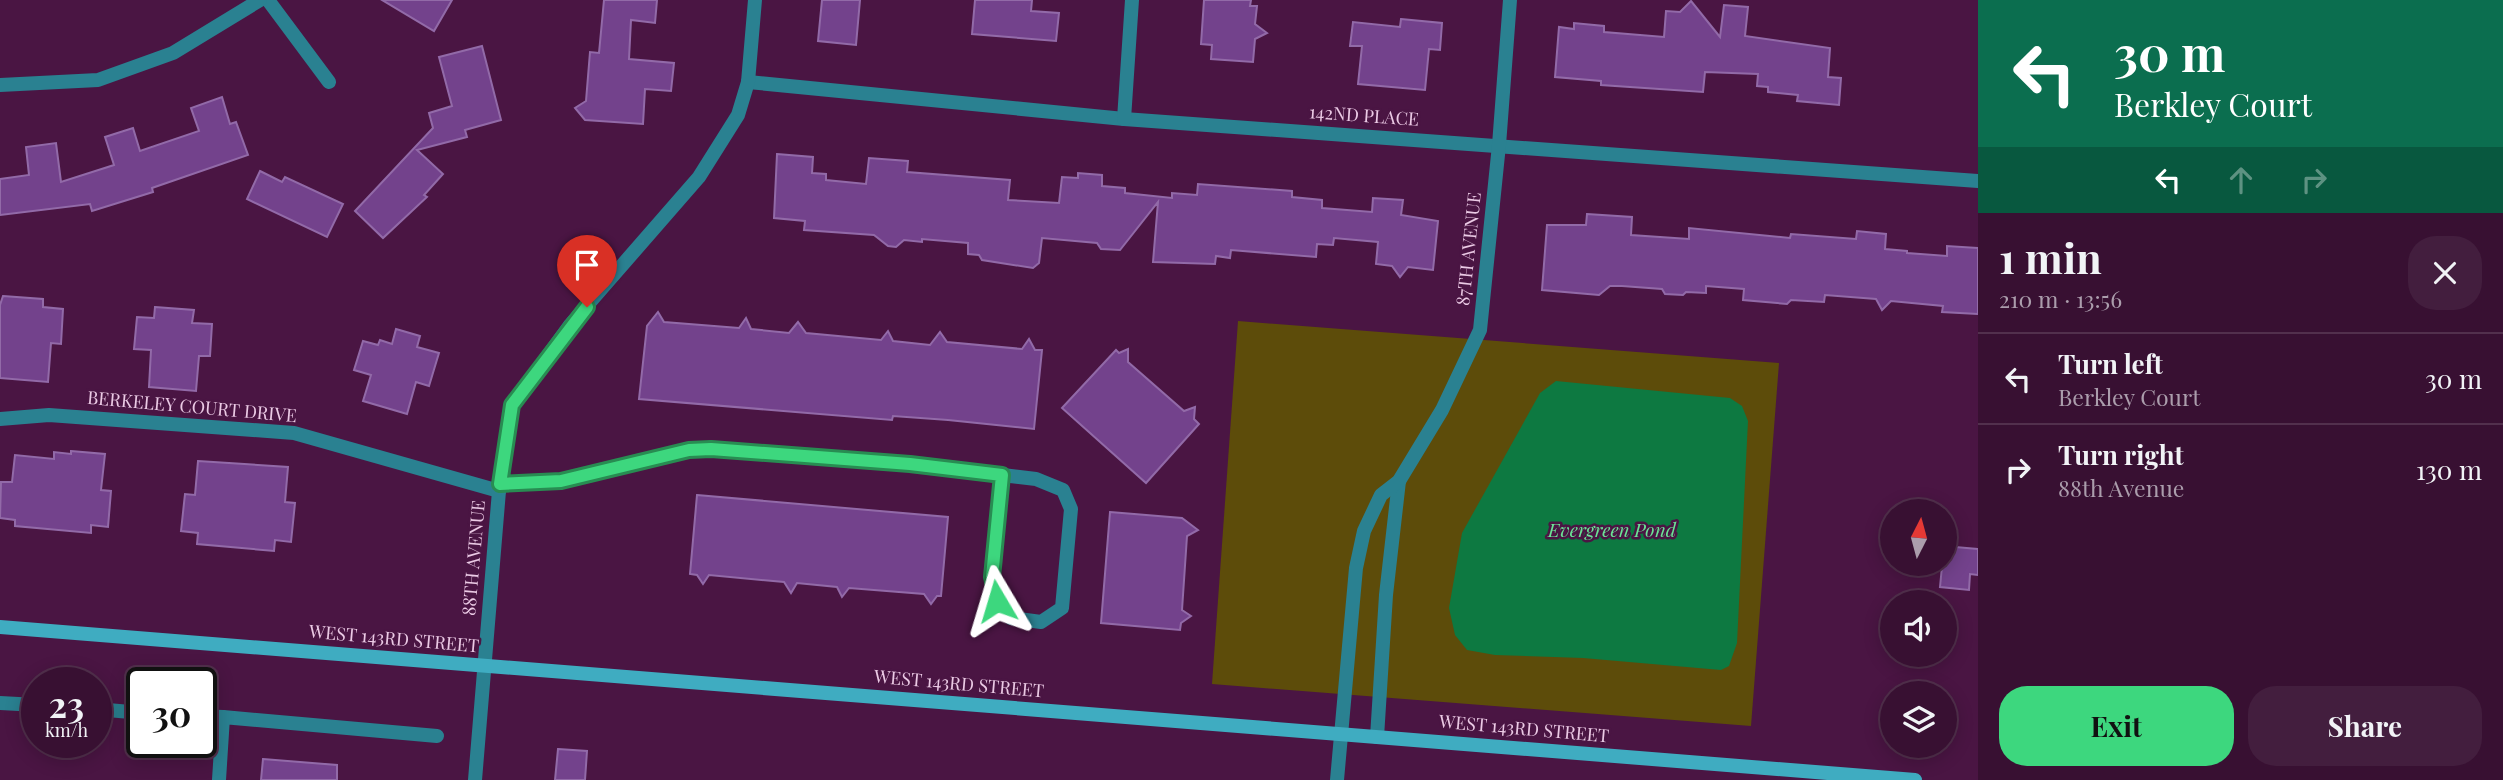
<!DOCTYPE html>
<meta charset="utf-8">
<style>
:root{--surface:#381032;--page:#431e3e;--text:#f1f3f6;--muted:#ab9dac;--line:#52304d;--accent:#3dd77e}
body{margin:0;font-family:"Playfair Display",serif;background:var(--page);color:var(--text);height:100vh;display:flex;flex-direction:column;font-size:26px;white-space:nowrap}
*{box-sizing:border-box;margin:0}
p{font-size:23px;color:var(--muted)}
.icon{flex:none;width:38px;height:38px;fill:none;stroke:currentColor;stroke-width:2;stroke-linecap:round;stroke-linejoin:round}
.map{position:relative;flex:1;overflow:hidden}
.details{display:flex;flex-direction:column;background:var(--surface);width:525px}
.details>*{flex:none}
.banner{background:#0b6e4f;color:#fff;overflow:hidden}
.needle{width:46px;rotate:6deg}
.controls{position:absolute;left:1880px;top:499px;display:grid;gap:14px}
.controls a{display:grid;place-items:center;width:77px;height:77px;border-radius:50%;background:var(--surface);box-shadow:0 4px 18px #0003,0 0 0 2px var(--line);font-size:35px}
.speed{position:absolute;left:21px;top:667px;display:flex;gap:14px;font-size:35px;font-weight:700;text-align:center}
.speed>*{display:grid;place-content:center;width:91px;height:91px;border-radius:50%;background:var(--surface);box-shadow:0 4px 18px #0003,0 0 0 2px var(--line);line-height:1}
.speed small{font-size:18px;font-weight:400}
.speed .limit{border:4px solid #111;border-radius:10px;background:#fff;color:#111}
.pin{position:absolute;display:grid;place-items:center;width:60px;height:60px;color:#fff;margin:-72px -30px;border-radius:50% 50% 50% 0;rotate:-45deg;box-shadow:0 0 7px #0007}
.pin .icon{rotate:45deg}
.me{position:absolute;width:77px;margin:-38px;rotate:353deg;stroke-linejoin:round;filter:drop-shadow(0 0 5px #0008)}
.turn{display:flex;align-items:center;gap:24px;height:147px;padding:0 21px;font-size:32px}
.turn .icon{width:91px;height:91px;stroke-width:2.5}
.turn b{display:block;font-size:49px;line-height:60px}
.lanes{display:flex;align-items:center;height:66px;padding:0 21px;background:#0003;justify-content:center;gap:35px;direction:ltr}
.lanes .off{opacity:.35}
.round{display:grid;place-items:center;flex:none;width:74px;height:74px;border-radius:28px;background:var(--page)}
.head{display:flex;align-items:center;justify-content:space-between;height:119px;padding:0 21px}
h1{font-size:42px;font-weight:700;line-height:52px}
.button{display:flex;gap:14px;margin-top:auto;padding:14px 21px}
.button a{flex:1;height:80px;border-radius:28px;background:var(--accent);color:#111;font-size:28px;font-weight:700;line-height:80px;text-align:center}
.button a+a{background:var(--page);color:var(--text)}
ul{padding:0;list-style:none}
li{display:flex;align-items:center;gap:21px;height:91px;padding:0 21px;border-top:2px solid var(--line)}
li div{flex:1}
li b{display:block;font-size:26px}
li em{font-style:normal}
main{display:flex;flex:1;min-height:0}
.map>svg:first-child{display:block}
.green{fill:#5d4c0a}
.water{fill:#0d7941}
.building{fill:#73428c;stroke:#926aa8;stroke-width:2}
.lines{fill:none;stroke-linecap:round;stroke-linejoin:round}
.service{stroke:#2a8191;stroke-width:14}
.minor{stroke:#2a8191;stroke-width:14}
.secondary{stroke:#3facc1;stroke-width:14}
.route-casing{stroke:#288c52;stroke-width:18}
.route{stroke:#3dd77e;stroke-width:12}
.labels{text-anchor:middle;stroke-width:5;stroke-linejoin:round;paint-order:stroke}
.street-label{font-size:18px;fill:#ebcae5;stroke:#4a1543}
.water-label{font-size:19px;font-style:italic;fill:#6be496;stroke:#4a1543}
</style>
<main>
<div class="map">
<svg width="1978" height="780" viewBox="0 0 1978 780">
<rect width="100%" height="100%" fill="#4a1543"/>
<polygon class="green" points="1238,321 1779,363 1751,726 1212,684"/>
<polygon class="water" points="1556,381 1730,398 1742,406 1748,421 1737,643 1729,666 1721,670 1583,658 1495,655 1467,650 1455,635 1449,608 1462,533 1540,393"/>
<g class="building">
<polygon points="382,0 452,0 434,31"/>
<polygon points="604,0 657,0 655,23 631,20 629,59 674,63 671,91 645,89 643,124 585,120 575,108 586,101 590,52 599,53"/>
<polygon points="822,0 860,0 856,45 818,41"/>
<polygon points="975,0 1032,0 1031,11 1059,13 1056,41 972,34"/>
<polygon points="1204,0 1251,0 1250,6 1257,6 1255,24 1267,33 1255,39 1253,62 1211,59 1212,45 1201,44"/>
<polygon points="1691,1 1720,37 1724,5 1748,7 1745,36 1830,48 1828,77 1841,78 1839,105 1797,101 1798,95 1768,92 1768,87 1757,86 1758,74 1705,72 1703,92 1601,85 1601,81 1555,77 1559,27 1574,29 1574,23 1604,26 1604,32 1664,37 1666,11 1680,12"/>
<polygon points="1401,19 1442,23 1440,50 1429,49 1425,90 1358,84 1362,46 1350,46 1353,22 1400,27"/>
<polygon points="482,46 501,120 465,130 467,137 417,150 443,174 424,195 427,197 383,238 355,211 433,128 429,113 452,106 439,57"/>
<polygon points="222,97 230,124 236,122 248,155 152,188 153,192 92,211 90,204 0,215 0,179 29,175 26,147 56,143 61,182 114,165 105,137 133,128 140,151 199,131 191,108"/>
<polygon points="777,154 813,157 812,173 826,174 826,180 866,184 869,158 908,161 907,172 1010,180 1008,200 1059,203 1062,177 1078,178 1078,173 1102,175 1102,186 1125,188 1125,193 1172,198 1172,193 1197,195 1198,184 1292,191 1292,197 1322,200 1322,208 1372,212 1373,198 1403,200 1401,215 1438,221 1433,270 1408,267 1400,277 1392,266 1376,264 1378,242 1334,238 1333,245 1317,244 1316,257 1231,250 1230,258 1216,256 1215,264 1153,262 1158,202 1120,250 1101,249 1097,243 1042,238 1039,263 1033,268 982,260 979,255 968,254 968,243 922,239 922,242 904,240 896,247 888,246 874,235 804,230 805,221 774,218"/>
<polygon points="260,171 282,182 285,177 343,204 327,237 247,199"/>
<polygon points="1587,214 1632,217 1631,235 1689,239 1689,228 1790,238 1791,234 1856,239 1857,231 1886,234 1885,249 1907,251 1907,253 1947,256 1947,246 1978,248 1978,314 1942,312 1943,306 1891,301 1882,310 1876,299 1825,295 1824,302 1791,300 1787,304 1743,300 1744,289 1706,286 1706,293 1686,292 1683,295 1665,294 1662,289 1622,286 1610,286 1599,295 1542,290 1547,225 1586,225"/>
<polygon points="3,296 43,299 43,307 63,309 61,344 51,343 48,382 0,378 0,305"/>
<polygon points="155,307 194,310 192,323 212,324 210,356 199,356 196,391 149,387 151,350 134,349 137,317 154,318"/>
<polygon points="658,312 664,322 739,328 746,318 751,329 789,333 798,322 806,333 881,340 888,331 893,341 930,345 940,332 947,342 1022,349 1029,339 1035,350 1042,350 1034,429 948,420 893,416 892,420 639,399 647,326"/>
<polygon points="396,329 420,336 417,347 439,353 429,386 416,382 407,414 363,401 371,375 354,370 363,341 378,345 380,340 392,344"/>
<polygon points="1128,349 1128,362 1184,411 1195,407 1194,419 1199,424 1146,483 1062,408 1116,350 1119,353"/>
<polygon points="71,451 105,454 101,490 111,491 108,527 91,525 91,533 15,526 15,520 0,518 1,482 12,482 15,455 54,459 54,452 71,454"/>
<polygon points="198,461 288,467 285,502 295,503 291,542 275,540 274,551 197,544 198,533 181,531 185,494 195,495"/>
<polygon points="697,495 948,517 941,596 937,596 931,604 924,594 849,588 842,597 837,587 797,583 791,593 784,582 709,575 703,584 697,575 690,574"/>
<polygon points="1110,512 1182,518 1198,530 1187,536 1182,610 1191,616 1181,623 1180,630 1101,623"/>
<polygon points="1944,546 1978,549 1978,575 1970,574 1969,590 1940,587"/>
<polygon points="558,749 587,751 585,780 555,780"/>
<polygon points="263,759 337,765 337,780 261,780"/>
</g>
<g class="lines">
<g class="service">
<polyline points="0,703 37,705"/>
<polyline points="96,709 142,713"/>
<polyline points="201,716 223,717"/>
<polyline points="219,780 223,717 437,736"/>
</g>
<g class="minor">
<polyline points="268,0 329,82"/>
<polyline points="748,82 1124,119 1978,181"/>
<polyline points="0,85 98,80 173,53 260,0"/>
<polyline points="1124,119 1132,0"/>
<polyline points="0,419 49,415 294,433 499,491"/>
<polyline points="500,484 561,481 689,450 711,449 910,464 1036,479 1063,490 1071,509 1062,608 1041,622 1011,618 997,601 992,577 1002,475"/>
<polyline points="1377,737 1386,595 1399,481"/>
<polyline points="475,780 499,491 512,405 570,325 699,177 738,115 748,82 755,0"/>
<polyline points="1337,780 1356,568 1364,531 1381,495 1399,481 1442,410 1480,330 1499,145 1510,0"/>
</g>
<polyline class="secondary" points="0,627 1915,780"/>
</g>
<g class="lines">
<g class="route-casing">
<polyline id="route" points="587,307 512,405 500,484 561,481 689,450 711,449 910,464 1002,475 992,577 997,601"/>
</g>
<use href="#route" class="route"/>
</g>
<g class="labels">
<g class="street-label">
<text transform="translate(1364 116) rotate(4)" y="6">142ND PLACE</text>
<text transform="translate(1469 249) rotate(-84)" y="6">87TH AVENUE</text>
<text transform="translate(192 407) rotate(5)" y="6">BERKELEY COURT DRIVE</text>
<text transform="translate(474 558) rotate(-85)" y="6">88TH AVENUE</text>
<text transform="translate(394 639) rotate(5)" y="6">WEST 143RD STREET</text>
<text transform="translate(959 684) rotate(5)" y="6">WEST 143RD STREET</text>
<text transform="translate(1524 729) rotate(5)" y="6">WEST 143RD STREET</text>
</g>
<g class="water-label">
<text x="1612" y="537">Evergreen Pond</text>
</g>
</g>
</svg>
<div class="controls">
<a><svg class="needle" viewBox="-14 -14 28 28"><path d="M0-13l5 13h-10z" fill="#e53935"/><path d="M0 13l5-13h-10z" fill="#ab9dac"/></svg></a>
<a><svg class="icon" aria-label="sound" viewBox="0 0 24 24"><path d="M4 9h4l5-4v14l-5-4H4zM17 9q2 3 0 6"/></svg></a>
<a><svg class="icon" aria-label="layers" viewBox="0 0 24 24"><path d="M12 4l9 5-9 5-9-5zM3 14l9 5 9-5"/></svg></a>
</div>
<div class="speed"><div>23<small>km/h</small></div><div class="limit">30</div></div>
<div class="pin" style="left:587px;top:307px;background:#d93025"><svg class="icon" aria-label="arrive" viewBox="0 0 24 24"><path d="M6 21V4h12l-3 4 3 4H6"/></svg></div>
<svg class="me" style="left:997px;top:601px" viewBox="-20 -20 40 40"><path d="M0-17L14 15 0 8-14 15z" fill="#3dd77e" stroke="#fff" stroke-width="4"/></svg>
</div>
<section class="details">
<div class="banner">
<div class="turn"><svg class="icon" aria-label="left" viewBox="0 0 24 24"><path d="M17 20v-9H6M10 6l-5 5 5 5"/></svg><div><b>30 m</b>Berkley Court</div></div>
<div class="lanes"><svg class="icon" aria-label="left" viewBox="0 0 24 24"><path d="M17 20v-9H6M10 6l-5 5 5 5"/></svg><svg class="icon off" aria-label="ahead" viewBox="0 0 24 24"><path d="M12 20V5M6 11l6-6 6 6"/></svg><svg class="icon off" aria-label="right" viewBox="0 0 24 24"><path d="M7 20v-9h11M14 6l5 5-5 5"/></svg></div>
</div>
<div class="head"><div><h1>1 min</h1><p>210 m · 13:56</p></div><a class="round"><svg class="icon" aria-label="close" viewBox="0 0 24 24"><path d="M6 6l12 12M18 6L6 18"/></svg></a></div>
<ul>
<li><svg class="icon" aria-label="left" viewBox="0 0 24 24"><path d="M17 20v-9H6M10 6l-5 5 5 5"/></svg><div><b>Turn left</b><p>Berkley Court</p></div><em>30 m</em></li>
<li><svg class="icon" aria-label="right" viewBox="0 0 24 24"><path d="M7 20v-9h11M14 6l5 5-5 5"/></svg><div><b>Turn right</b><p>88th Avenue</p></div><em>130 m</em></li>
</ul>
<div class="button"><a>Exit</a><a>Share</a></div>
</section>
</main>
